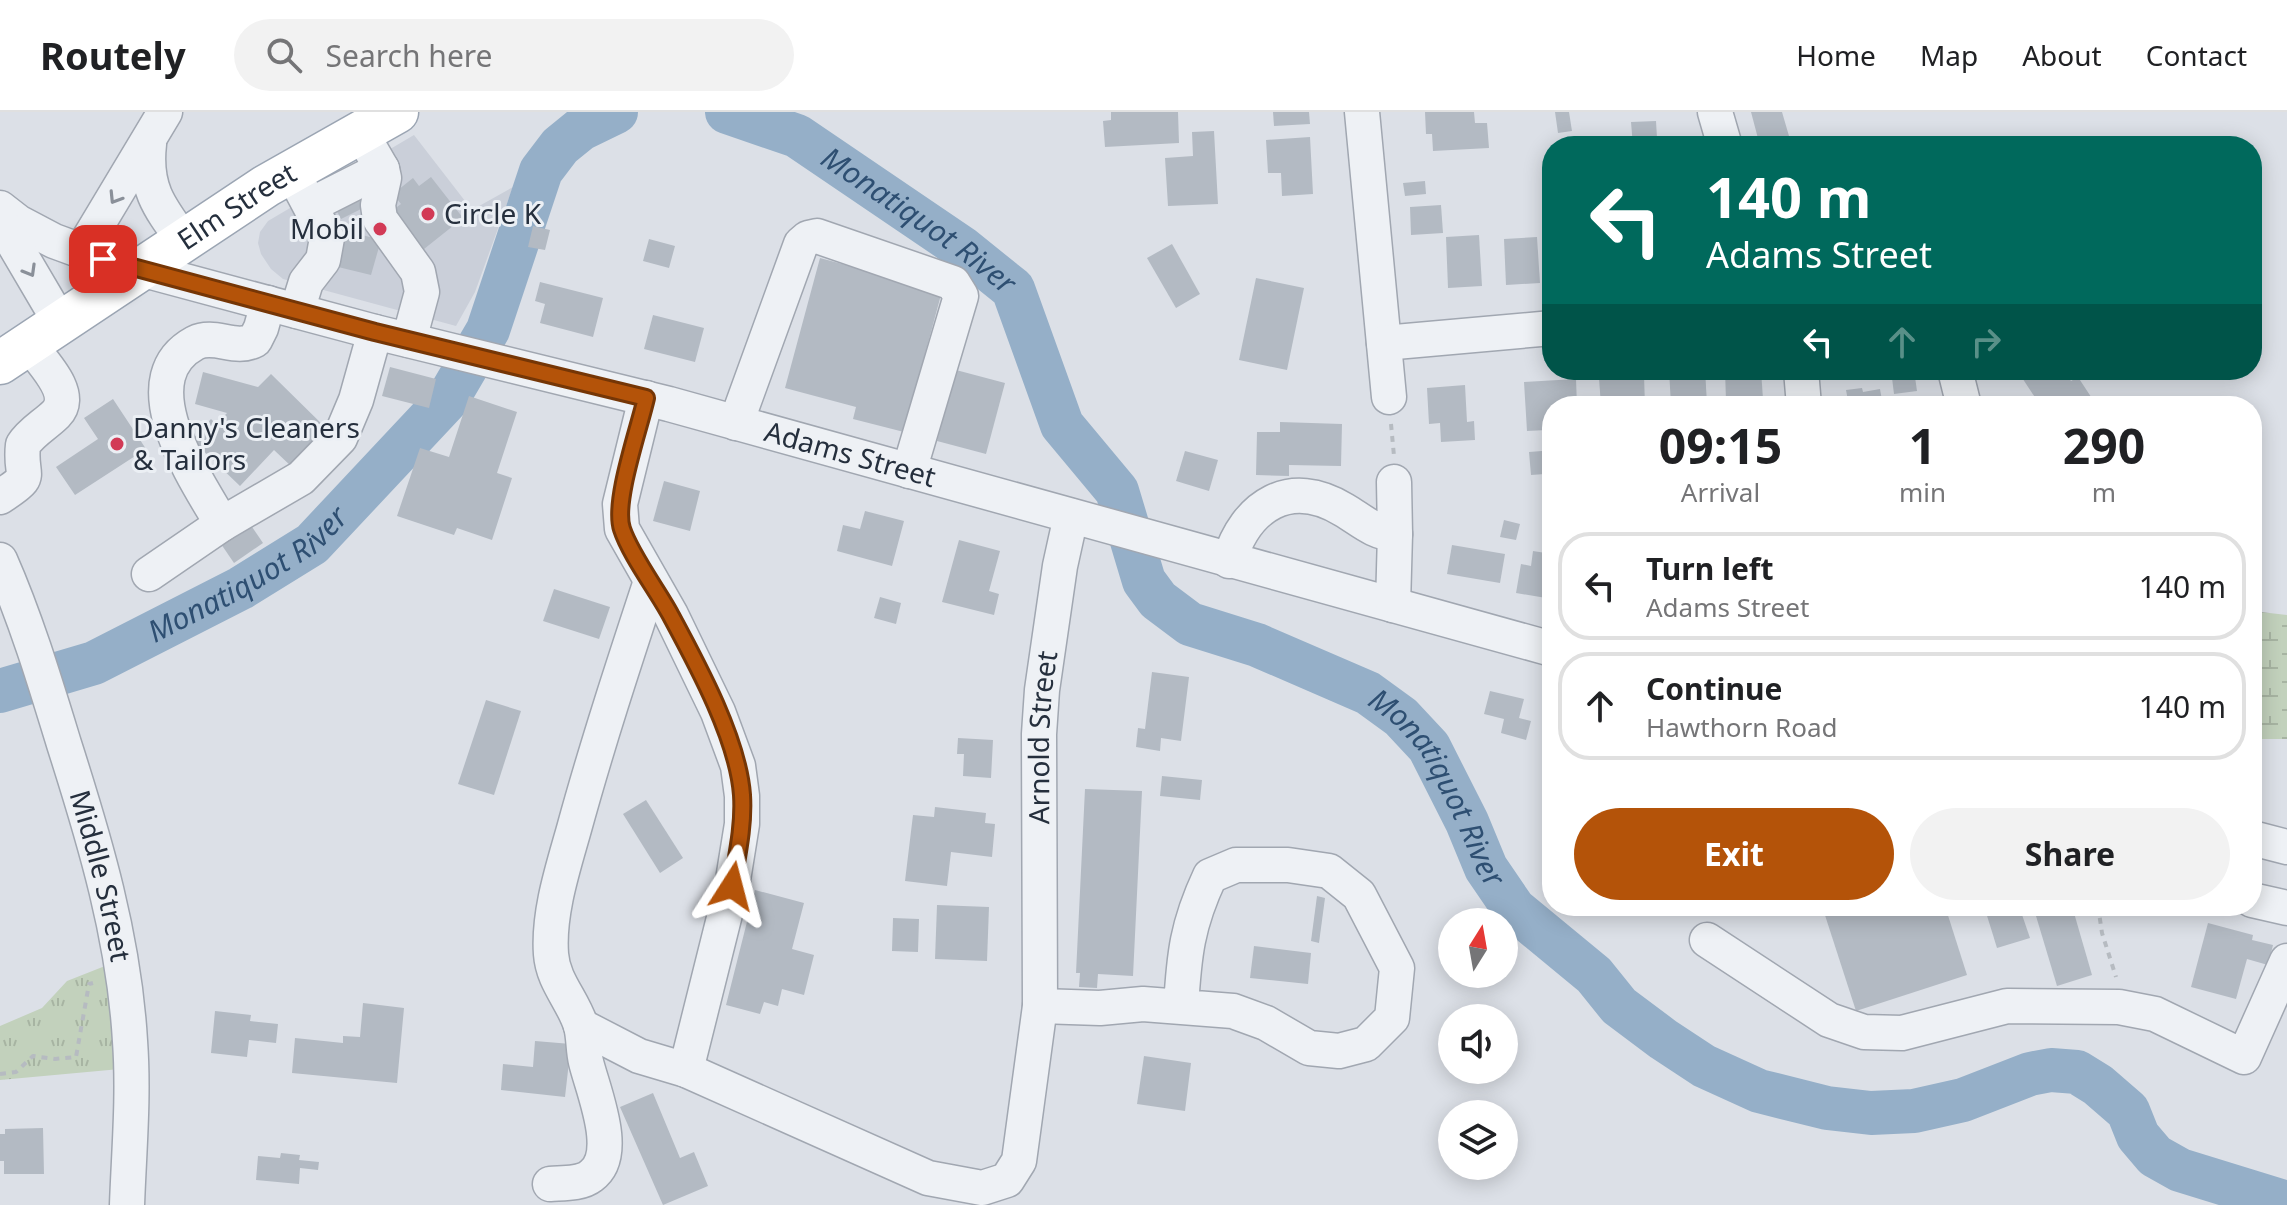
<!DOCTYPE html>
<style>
:root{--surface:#fff;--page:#f2f2f2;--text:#202124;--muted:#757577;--line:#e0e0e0;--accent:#b45309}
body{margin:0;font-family:"Noto Sans",sans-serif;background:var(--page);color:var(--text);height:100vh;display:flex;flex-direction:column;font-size:30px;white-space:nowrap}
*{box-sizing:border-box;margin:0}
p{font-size:26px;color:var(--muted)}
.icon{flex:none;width:44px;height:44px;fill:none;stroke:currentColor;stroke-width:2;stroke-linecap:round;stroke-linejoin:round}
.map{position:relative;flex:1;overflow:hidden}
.details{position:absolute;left:1542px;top:284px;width:720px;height:520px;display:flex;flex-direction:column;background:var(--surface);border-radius:32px;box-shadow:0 4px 20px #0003}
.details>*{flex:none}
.banner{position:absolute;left:1542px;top:24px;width:720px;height:244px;border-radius:32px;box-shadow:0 4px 20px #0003;background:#00695c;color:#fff;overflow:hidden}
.needle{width:52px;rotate:11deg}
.buttons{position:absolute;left:1438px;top:796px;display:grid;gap:16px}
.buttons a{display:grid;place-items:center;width:80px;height:80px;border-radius:50%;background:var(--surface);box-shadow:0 4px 20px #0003;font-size:40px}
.pin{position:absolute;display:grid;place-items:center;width:68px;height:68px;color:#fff;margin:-34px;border-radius:16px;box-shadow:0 4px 12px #0006}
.me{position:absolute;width:88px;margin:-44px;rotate:9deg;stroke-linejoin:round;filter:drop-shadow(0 0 6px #0008)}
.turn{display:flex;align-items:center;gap:28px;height:168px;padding:0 32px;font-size:36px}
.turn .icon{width:104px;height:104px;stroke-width:2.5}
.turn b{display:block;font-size:56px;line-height:68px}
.lanes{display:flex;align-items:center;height:76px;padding:0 32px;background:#0003;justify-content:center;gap:40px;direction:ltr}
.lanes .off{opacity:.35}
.eta{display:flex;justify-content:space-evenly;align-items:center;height:136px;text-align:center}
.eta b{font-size:48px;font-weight:700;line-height:56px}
.action{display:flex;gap:16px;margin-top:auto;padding:16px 32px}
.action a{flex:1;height:92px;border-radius:48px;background:var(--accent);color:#fff;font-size:32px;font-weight:700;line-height:92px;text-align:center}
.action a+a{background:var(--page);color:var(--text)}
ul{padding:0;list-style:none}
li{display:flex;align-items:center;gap:24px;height:108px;margin:0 16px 12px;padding:0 16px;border:4px solid var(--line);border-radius:32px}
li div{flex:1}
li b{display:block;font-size:30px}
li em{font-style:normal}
header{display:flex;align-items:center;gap:48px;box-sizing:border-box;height:112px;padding:0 40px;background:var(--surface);border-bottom:2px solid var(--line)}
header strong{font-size:38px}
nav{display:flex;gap:44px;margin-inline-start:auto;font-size:28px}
.search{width:560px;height:72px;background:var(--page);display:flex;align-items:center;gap:20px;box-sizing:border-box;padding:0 28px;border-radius:44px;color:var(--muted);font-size:30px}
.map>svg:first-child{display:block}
.built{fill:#cacfd9}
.wetland{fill:url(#wetland-marsh)}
.park{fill:url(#park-tufts)}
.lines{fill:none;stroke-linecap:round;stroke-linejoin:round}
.river{stroke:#95afc8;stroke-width:44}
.building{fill:#b3bac3}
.minor-casing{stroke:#a1a7b1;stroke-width:37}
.major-casing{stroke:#9ba5b3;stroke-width:45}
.path{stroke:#b6bbc1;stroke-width:4;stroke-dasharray:6 6;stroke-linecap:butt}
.minor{stroke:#eef1f5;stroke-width:34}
.major{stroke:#fff;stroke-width:42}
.oneway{stroke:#8a9099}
.route-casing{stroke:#753606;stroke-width:20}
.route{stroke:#b45309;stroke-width:14}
.poi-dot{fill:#d23a56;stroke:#ebeff4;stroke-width:3}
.labels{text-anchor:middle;stroke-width:6;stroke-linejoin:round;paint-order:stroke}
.street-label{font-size:28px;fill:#252f3d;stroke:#ebeff4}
.poi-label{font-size:28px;fill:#252f3d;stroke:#ebeff4;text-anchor:start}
.water-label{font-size:30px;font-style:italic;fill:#2e4f72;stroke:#ebeff4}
</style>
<header>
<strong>Routely</strong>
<div class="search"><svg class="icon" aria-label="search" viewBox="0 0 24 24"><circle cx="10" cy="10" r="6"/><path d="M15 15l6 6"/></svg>Search here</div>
<nav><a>Home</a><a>Map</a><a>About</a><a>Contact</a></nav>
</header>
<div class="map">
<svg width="2287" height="1093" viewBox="0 0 2287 1093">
<defs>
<pattern id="wetland-marsh" width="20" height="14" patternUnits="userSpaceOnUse" patternTransform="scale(2)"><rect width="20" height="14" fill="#c2d1bc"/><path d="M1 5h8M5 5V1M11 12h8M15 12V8" fill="none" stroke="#a7b4a2"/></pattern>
<pattern id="park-tufts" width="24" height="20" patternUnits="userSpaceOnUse" patternTransform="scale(2)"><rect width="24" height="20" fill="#c2d1bc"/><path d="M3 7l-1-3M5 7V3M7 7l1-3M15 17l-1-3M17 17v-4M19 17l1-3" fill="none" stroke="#a7b4a2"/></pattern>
</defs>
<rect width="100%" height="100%" fill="#dce0e7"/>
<polygon class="built" points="414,23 472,98 513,75 475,180 456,214 294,170 283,167 271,157 261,142 258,131 260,120 268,109"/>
<polygon class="wetland" points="2252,499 2287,503 2287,627 2252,627"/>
<polygon class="park" points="105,854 131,956 0,968 0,914 42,896 67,869"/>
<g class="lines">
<g class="river">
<path id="s1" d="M727 0 797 24 962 136 1013 177 1062 313 1117 379 1144 469 1158 488 1190 512 1257 533 1368 581 1401 605 1429 635 1467 710 1486 756 1514 797 1594 863 1619 894 1663 927 1704 954 1759 979 1827 996 1871 1001 1914 999 1963 988 2030 962 2051 958 2077 960 2098 973 2128 999 2138 1024 2155 1044 2180 1058 2287 1091"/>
<path id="s2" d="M0 579 94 551 241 476 312 432 447 288 488 218 541 59 560 34 581 17 616 0"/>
</g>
</g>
<g class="building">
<polygon points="1111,0 1178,0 1179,31 1105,35 1103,9 1111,8"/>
<polygon points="1273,0 1309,0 1310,12 1274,14"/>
<polygon points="1425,0 1474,0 1475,11 1487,11 1489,36 1433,39 1432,22 1426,22"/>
<polygon points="1555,0 1569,0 1572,19 1558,21"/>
<polygon points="1751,0 1782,0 1789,24 1773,27 1775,34 1760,34"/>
<polygon points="1656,9 1657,26 1673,25 1673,34 1633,34 1631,10"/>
<polygon points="1214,19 1218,92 1168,94 1165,46 1193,44 1192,20"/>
<polygon points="1310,25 1313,82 1282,84 1281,61 1268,61 1266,28"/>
<polygon points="431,65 463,106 424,137 393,98 401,92 393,82 413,66 419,74"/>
<polygon points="1425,69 1426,82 1405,84 1403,71"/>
<polygon points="324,74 375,90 341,107"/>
<polygon points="1542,80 1552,80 1552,102 1543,103"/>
<polygon points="1441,93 1443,121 1411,123 1410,95"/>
<polygon points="533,114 550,118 545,138 528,135"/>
<polygon points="343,118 381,128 371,163 334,154"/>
<polygon points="1479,123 1482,174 1448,176 1446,125"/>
<polygon points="1537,125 1540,171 1506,173 1504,127"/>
<polygon points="649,127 675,134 669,156 643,149"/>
<polygon points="1172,132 1200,182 1176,196 1147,146"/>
<polygon points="820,146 942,179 904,320 853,307 856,295 785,276"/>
<polygon points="1256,166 1304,176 1287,258 1239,248"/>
<polygon points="540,170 603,186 593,225 540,211 545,192 535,189"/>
<polygon points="653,203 704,216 695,250 644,237"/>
<polygon points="390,255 436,267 429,296 382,284"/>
<polygon points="956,258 1005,271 986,342 937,329"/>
<polygon points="1669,258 1705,258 1707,291 1671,293"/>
<polygon points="1725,258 1761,258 1763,287 1726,290"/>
<polygon points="1891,258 1914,258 1917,279 1894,282"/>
<polygon points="2017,258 2064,258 2071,269 2078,265 2097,294 2031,294 2038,290"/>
<polygon points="203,260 258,275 271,262 329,319 293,356 274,338 240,374 192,328 211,307 216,312 227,301 195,292"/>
<polygon points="1644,263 1645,294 1601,294 1599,266"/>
<polygon points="1576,267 1577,294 1552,294 1552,301 1546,301 1547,318 1527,319 1524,270"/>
<polygon points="1465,273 1467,310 1474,309 1475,328 1441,330 1440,311 1429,312 1427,276"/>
<polygon points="1862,276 1863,280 1880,277 1883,294 1849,294 1846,278"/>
<polygon points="469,284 517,300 497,361 512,366 492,428 457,416 454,423 397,404 420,336 449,345"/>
<polygon points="113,287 146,337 75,383 56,355 98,327 84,306"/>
<polygon points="1280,310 1342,312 1341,354 1289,353 1289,364 1256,363 1257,320 1280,320"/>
<polygon points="1185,339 1218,348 1209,379 1176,369"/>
<polygon points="1542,339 1545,362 1531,363 1529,340"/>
<polygon points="664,369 700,379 690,419 653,409"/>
<polygon points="865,399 904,409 892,454 837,439 843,413 860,417"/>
<polygon points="1504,408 1520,412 1516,428 1500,425"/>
<polygon points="250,412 263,431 234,451 221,432"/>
<polygon points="959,428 1000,439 989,479 999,482 994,503 942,490"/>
<polygon points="1452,433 1505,442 1500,471 1447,462"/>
<polygon points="1533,439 1552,442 1552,487 1516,481 1521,452 1531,454"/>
<polygon points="554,477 610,495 599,527 543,509"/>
<polygon points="880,485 901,491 896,512 874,506"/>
<polygon points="1152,560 1189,565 1181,629 1161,626 1160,639 1136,635 1138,616 1145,617"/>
<polygon points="1490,579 1524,587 1519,606 1531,609 1526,628 1501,621 1504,607 1484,602"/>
<polygon points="486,588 521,599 494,683 458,672"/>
<polygon points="958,626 993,628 991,666 963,664 964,642 957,642"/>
<polygon points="1162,664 1202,668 1200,688 1160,684"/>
<polygon points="1085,677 1142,679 1133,864 1098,862 1097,876 1079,875 1080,861 1076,861"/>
<polygon points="646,688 683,746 660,761 623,702"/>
<polygon points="935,695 986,701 985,711 995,712 992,745 951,740 947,774 905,769 913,703 934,705"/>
<polygon points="755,778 804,791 792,837 814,843 804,883 782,877 778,894 764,890 760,902 726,893"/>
<polygon points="1317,784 1325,786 1319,831 1311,829"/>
<polygon points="937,793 989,795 987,849 935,847"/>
<polygon points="1822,794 1945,794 1967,863 1856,899"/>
<polygon points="1984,794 2019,794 2030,826 1997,836"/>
<polygon points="2033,794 2072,794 2092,863 2057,874"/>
<polygon points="893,806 919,807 918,840 892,839"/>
<polygon points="2208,811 2253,823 2252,828 2273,833 2268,853 2247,847 2236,887 2191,875"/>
<polygon points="1254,834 1311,841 1308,872 1250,866"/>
<polygon points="363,891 404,896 397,971 292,961 295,926 343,931 343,924 360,925"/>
<polygon points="215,899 251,903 250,909 278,912 276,931 249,928 247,945 211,941"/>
<polygon points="535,929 571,932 565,985 501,978 503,952 533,955"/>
<polygon points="1144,944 1191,951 1185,999 1137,992"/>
<polygon points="653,981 680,1046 694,1040 708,1074 663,1093 620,995"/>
<polygon points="43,1016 44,1062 4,1062 4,1049 0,1049 0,1022 5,1022 5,1017"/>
<polygon points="281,1041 300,1043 299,1048 319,1050 318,1058 300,1056 299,1072 256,1068 258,1044 280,1046"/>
</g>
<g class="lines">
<g class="minor-casing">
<g id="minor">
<polyline points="1362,0 1389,285"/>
<polyline points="1715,0 1724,31"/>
<polyline points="360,19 382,57 384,66 378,93 380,107 418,160 422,180 409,228"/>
<path d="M149 32C144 76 159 95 184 129"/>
<polyline points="291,58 327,126 323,148 306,170 297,199"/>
<polyline points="311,93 382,57"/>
<path id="s3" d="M0 96 18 110 54 129 103 147 375 220 669 292 1552 537"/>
<polyline points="0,108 60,210"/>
<polyline points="81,140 165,0"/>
<polyline points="1384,231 1552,216"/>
<polyline points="1801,258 1804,294"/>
<polyline points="1955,258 1964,294"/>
<polyline points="646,286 620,392 622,417 671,503 718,600 738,654 742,684 742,712 732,774 686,958"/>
<polyline points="736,311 801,132 808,126 817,124 953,171 961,184 909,359"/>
<path d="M0 385C37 361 19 368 23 333 31 320 45 313 56 302 76 282 41 249 28 231"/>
<path d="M222 412C197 369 127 268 195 231 215 221 235 239 255 228L261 216 268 191"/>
<path id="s4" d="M0 448C26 507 45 570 64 632 95 729 124 826 130 929 134 984 129 1038 127 1093"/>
<path d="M1229 449C1246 393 1290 365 1344 398 1361 408 1374 421 1395 422L1394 370"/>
<polyline points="149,462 222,412 301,366 340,326 356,288 375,220"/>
<polyline points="1393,493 1395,422"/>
<polyline points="2252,726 2287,735"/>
<polyline points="2252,788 2287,796"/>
<polyline points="1707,828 1829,908 1864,920 1902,921 2007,894 2119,895 2155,902 2244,945 2287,849"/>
<path d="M1040 894 1100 896 1143 892 1233 899 1266 911 1309 936 1339 939 1366 932 1392 906 1397 856 1359 783 1329 759 1288 753H1236L1210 764C1187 813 1184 843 1181 895"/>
<path id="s5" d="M581 914 639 944 686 958 928 1066 982 1076 1007 1068 1019 1049 1040 894 1039 622 1042 578 1060 454 1071 404"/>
<path d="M550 1072C563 1071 581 1072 591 1064 621 1043 593 979 586 950 583 938 584 925 581 914 573 888 553 870 551 842 548 801 563 756 574 717 597 633 624 551 651 469"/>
</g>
</g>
<g class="major-casing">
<g id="major">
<path id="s6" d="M0 251 266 74 397 0"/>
</g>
</g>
<g class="path">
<polyline points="1391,312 1394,344"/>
<polyline points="2098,794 2102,821 2116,865"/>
<polyline points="0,962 16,960 33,944 55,947 76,945 89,872 93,871"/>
</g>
<use href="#minor" class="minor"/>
<use href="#major" class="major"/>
</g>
<defs><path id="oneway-chevron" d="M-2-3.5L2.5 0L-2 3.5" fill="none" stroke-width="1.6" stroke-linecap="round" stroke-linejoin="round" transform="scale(2)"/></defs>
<g class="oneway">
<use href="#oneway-chevron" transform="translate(115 86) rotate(122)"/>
<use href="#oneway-chevron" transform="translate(30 159) rotate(60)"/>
</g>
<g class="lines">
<g class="route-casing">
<path id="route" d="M103 147 375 220 646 286C639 317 613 390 622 417 630 442 657 478 670 502 697 552 738 627 742 683 744 714 737 744 732 774"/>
</g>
<use href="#route" class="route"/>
</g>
<g class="poi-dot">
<circle cx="428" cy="102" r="8"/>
<circle cx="380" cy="117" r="8"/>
<circle cx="117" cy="332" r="8"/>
</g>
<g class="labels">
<g class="street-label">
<text dy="10" stroke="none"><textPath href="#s6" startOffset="284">Elm Street</textPath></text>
<text dy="10" stroke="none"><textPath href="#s3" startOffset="888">Adams Street</textPath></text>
<text dy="10" stroke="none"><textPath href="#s5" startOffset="908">Arnold Street</textPath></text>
<text dy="10" stroke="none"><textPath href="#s4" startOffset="332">Middle Street</textPath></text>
</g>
<g class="poi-label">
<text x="444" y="112">Circle K</text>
<text x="364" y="127" text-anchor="end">Mobil</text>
<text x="133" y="326">Danny's Cleaners<tspan x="133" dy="32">&amp; Tailors</tspan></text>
</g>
<g class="water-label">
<text dy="10" stroke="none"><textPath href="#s1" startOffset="222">Monatiquot River</textPath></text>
<text dy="10" stroke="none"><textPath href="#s2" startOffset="276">Monatiquot River</textPath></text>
<text dy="10" stroke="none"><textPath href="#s1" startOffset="1038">Monatiquot River</textPath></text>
</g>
</g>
</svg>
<div class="buttons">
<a><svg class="needle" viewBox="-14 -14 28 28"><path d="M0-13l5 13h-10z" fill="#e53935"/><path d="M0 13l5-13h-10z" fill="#757577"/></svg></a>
<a><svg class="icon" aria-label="sound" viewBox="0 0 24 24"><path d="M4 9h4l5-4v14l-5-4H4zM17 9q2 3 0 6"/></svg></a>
<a><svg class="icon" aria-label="layers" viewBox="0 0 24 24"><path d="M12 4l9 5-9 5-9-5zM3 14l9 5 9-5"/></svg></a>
</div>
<div class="pin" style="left:103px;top:147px;background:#d93025"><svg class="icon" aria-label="arrive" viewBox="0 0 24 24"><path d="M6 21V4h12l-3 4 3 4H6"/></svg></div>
<svg class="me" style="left:732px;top:774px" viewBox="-20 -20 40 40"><path d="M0-17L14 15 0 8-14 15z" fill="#b45309" stroke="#fff" stroke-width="4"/></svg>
<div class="banner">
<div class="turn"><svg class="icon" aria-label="left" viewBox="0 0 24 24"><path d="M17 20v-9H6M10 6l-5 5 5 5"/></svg><div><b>140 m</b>Adams Street</div></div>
<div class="lanes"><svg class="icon" aria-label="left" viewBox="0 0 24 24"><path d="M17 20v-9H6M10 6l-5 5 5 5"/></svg><svg class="icon off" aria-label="ahead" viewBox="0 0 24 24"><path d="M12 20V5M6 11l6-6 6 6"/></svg><svg class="icon off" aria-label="right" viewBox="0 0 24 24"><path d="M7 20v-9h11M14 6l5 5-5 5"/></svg></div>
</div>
<section class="details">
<div class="eta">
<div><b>09:15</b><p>Arrival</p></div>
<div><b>1</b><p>min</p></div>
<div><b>290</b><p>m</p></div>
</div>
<ul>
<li><svg class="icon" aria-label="left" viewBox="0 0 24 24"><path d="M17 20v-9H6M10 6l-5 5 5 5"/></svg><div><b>Turn left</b><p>Adams Street</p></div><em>140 m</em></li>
<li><svg class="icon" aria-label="ahead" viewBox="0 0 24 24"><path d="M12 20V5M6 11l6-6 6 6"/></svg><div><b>Continue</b><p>Hawthorn Road</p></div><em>140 m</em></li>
</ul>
<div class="action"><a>Exit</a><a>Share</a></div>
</section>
</div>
